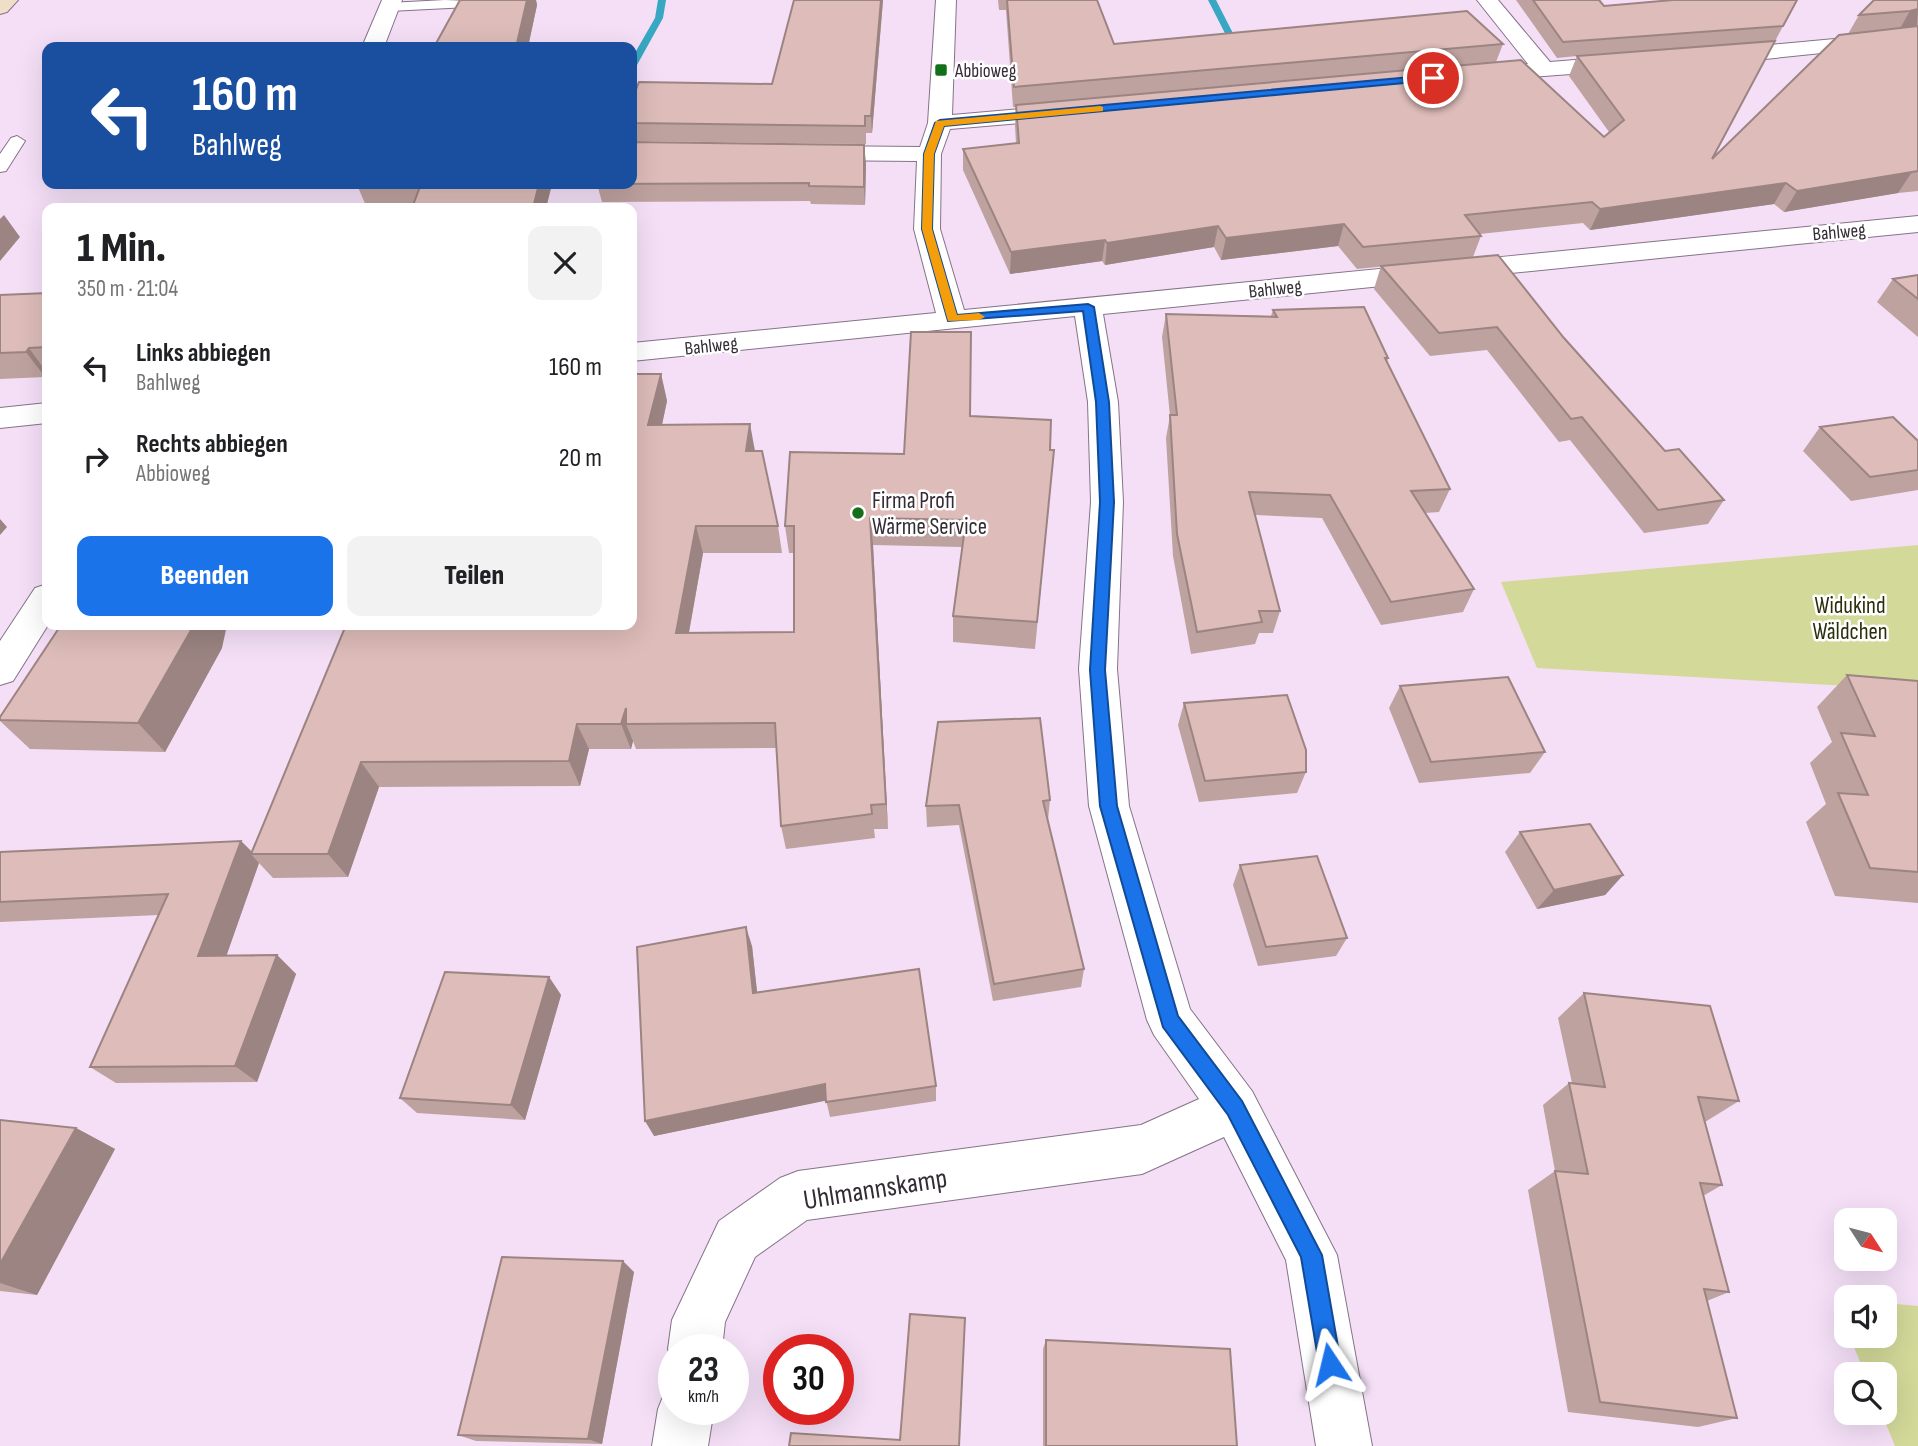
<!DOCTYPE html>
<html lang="de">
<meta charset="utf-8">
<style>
:root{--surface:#fff;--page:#f2f2f2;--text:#202124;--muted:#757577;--accent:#1a73e8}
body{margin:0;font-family:"Sofia Sans Condensed",sans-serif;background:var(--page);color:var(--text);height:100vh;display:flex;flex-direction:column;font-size:26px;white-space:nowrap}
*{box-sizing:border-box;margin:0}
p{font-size:23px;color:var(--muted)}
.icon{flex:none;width:38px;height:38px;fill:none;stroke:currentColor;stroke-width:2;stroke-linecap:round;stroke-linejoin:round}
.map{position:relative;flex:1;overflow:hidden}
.panel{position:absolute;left:42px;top:203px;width:595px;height:427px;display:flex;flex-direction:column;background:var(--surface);border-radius:14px;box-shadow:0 7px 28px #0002}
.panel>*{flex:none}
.top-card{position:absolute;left:42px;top:42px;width:595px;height:147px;border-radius:14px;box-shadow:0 7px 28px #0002;background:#1a4fa0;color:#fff;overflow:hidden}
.needle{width:46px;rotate:126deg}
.buttons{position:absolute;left:1834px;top:1208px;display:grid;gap:14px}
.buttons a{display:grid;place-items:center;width:63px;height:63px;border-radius:14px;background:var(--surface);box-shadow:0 7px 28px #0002;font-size:35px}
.speed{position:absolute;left:658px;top:1334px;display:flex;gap:14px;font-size:35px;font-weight:700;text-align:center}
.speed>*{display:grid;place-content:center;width:91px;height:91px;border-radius:50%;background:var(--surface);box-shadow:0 7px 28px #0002;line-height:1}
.speed small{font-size:18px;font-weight:400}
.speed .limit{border:10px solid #d22;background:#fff;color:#111}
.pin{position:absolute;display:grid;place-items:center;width:60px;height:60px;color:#fff;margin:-30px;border:4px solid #fff;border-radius:50%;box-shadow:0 2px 7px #0007}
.me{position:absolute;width:77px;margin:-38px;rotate:350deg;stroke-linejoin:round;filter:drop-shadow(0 0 5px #0008)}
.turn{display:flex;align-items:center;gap:24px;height:147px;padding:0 35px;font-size:32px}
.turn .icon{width:91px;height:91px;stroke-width:2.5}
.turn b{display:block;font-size:49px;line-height:60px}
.round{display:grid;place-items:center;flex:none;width:74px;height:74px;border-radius:14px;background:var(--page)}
.overview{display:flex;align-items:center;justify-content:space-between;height:119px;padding:0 35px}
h1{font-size:42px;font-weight:800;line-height:52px}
.cta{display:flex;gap:14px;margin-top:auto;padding:14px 35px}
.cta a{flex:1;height:80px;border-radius:14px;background:var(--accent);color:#fff;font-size:28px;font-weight:800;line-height:80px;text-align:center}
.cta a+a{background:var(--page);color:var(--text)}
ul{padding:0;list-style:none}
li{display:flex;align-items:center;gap:21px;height:91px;padding:0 35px}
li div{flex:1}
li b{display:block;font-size:26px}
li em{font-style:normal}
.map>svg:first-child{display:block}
.green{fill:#d3d999}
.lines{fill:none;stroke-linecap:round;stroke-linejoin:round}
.stream{fill:#38a7c1;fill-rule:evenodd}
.lane-casing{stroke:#857388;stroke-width:2}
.street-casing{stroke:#857388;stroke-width:2}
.secondary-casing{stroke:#857388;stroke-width:2}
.lane{fill:#fff;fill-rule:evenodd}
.street{fill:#fff;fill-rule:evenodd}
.secondary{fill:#efdfc9;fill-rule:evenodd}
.wall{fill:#bea29f}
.shaded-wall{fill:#9b8482}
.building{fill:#ddbcb9;stroke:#9b8482;stroke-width:2}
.route{fill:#1a73e8;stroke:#114b97;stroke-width:2}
.slow{fill:#f59e0b}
.poi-dot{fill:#146f1b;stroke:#fff;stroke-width:2.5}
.labels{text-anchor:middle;stroke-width:5;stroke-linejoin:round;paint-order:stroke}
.far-poi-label{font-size:19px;fill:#332c35;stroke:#fff;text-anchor:start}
.far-street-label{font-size:19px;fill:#332c35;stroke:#fff}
.poi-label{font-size:23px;fill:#332c35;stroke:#fff;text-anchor:start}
.park-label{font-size:23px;fill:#2b2e0b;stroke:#fff}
.near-street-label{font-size:28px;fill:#332c35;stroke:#fff}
</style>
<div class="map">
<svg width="1918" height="1446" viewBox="0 0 1918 1446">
<rect width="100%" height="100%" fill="#f4dff7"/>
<g class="green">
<polygon points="1918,545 1918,690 1537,668 1501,582"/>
<polygon points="1885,1303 1918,1306 1918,1446 1895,1446 1881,1412 1885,1412 1885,1374 1865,1374 1849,1335 1885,1335"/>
</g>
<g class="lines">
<g class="stream">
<polygon points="658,0 666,0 663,18 637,65 632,68 632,58 655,18"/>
<polygon points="1208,0 1216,0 1242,51 1241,53 1234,51"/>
</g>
<g class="lane-casing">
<g id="lane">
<polygon points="445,0 496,2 489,6 389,11 382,7 389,3"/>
<polygon points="17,136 25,141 6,171 0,172 0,154 11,138"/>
</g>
</g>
<g class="street-casing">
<g id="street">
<polygon points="382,0 402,0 384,47 362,47"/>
<polygon points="936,0 956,0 952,115 1066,105 1074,107 1078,112 1074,117 1066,119 950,129 941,154 940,229 964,310 1918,216 1918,232 1103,314 1118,402 1123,502 1117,669 1129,806 1190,1009 1252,1091 1337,1255 1372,1446 1316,1446 1286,1260 1224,1137 1142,1174 807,1220 755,1257 725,1322 722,1349 674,1349 674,1363 668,1349 672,1320 719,1221 780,1178 798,1171 1141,1125 1199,1099 1154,1035 1147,1020 1089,806 1079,669 1091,502 1088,402 1075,316 632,361 632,343 936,313 914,229 917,161 812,160 803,158 800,153 803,148 812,146 920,147 928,123"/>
<polygon points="1477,0 1498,0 1550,62 1624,56 1632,58 1635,63 1632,68 1624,70 1478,81 1470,79 1467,74 1470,69 1528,64"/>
<polygon points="1918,28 1918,41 1900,45 1716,64 1708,62 1705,57 1708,52 1716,50 1899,33"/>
<polygon points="47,403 47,423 0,428 0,408"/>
<polygon points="47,584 48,625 13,681 0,685 0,641 35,588"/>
<polygon points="674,1386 674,1409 714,1409 708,1446 652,1446 658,1409 666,1389"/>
</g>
</g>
<g class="secondary-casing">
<polygon id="secondary" points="0,0 18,0 7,12 0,14"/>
</g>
<use href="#lane" class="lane"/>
<use href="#street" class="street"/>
<use href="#secondary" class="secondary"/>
</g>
<g class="wall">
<polygon points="460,0 536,0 537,5 528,47 434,47"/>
<polygon points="794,0 883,0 872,133 866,133 866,144 632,141 632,100 772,84"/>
<polygon points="998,0 1097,0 1114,44 1503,44 1496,62 1604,137 1609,132 1569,76 1577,56 1557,58 1516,0 1599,0 1604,6 1797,0 1712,159 1848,34 1859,15 1918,0 1918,26 1906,28 1918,26 1918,191 1898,193 1784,212 1774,204 1590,230 1583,223 1480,234 1481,236 1473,257 1357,269 1338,246 1221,260 1214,247 1105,265 1102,261 1010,274 963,170 963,149 1016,143 1015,126 1016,107 1013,107 1006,10 999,10"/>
<polygon points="866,163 865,205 811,204 810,201 602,202 597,184"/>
<polygon points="357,184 552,184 546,208 367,208 357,185"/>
<polygon points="1381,266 1564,338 1665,451 1724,500 1708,524 1644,533 1570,440 1559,442 1487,350 1430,356 1374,289"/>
<polygon points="1918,275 1918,337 1877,302 1893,279"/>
<polygon points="47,293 47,374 45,377 0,379 0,295"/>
<polygon points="1273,310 1388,358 1387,362 1450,489 1439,512 1425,513 1474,589 1463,612 1381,625 1322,518 1255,515 1280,611 1273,633 1259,633 1255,644 1191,654 1173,556 1166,438 1170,416 1162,337 1166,314 1271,316"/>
<polygon points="661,374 667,401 662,425 755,451 778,526 782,553 703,553 689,633 794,632 794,553 789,553 785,526 904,454 970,416 1050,450 1054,450 1035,649 953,642 953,616 962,547 873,545 888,829 874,829 875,838 786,849 781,826 777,748 636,749 633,741 631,749 589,749 580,786 379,787 348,877 273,878 259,863 226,956 277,955 296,974 257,1082 116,1083 90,1067 159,915 0,922 0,852 241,841 252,852 346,625 632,625"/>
<polygon points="1820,427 1918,441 1918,490 1851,501 1803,451"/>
<polygon points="222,648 165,752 30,749 0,721 0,717"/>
<polygon points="1847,675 1918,681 1918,903 1835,896 1806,822 1826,804 1810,763 1832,742 1817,707"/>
<polygon points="1400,686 1545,752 1530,773 1419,783 1389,708"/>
<polygon points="1184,703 1306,772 1297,793 1199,802 1178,725"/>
<polygon points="1050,800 1048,820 1084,969 1081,987 993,1001 959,825 927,827 926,806"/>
<polygon points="1520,832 1623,875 1605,895 1537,909 1505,852"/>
<polygon points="1240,865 1347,938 1336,956 1258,966 1233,885"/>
<polygon points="752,946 757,992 936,1086 936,1101 830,1117 826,1100 654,1136"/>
<polygon points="549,977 561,995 525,1120 417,1113 400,1098"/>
<polygon points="1584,993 1739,1101 1705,1122 1722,1185 1703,1196 1729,1292 1707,1301 1737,1418 1698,1427 1568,1412 1528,1190 1555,1171 1543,1105 1569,1083 1572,1083 1558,1018"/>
<polygon points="0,1120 76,1128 115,1149 37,1295 0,1291"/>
<polygon points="634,1272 602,1444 476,1441 458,1435"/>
<polygon points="1046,1340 1237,1446 1043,1446 1043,1349"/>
</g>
<g class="shaded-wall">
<polygon points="527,0 536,0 537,5 528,47 519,47 517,43"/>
<polygon points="881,0 883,0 872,133 871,116"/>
<polygon points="1918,9 1917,25 1899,30 1910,11"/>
<polygon points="864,145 866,163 865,205 864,187"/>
<polygon points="1912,172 1898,193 1784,212 1797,191"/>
<polygon points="1786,183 1774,204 1590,230 1600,209"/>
<polygon points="539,184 552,184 546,208 533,208"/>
<polygon points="4,215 20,237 0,261 0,219"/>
<polygon points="1344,224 1338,246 1221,260 1226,238"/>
<polygon points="1218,226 1214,247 1105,265 1107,243"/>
<polygon points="1105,240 1102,261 1010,274 1011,252"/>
<polygon points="29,348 47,373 45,377 26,352"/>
<polygon points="661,374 667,401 656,452 648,425"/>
<polygon points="750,424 755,451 746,451"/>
<polygon points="870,518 873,545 888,829 886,804"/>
<polygon points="0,519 7,527 0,535"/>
<polygon points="696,526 703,553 684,659 676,633"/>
<polygon points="194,625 227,625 222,648 165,752 138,723"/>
<polygon points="626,708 626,724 633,741 631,749 621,724"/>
<polygon points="577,724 589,749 580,786 569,761"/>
<polygon points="361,762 379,787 348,877 328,854"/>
<polygon points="241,841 254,854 251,854 259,863 220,974 198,956"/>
<polygon points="1623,875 1605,895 1537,909 1554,890"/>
<polygon points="746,927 752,946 759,1010 753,993"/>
<polygon points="277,955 296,974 257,1082 235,1066"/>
<polygon points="549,977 561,995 525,1120 511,1105"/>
<polygon points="825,1084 829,1100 654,1136 645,1121"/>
<polygon points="76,1128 115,1149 37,1295 0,1283 0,1264"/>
<polygon points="623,1261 634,1272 602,1444 588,1439"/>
</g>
<g class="building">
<polygon points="460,0 527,0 517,43 512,44 510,47 434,47"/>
<polygon points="794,0 881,0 871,116 865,116 865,126 632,123 632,100 639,82 772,84"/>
<polygon points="1007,0 1097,0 1114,44 1467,11 1503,44 1014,87"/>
<polygon points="1533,0 1599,0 1604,6 1673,0 1797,0 1783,26 1563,42"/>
<polygon points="1874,0 1918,0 1918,9 1910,11 1859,15"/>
<polygon points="1918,26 1918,171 1797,191 1786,183 1600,209 1592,202 1465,215 1481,236 1363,247 1344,224 1226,238 1218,226 1107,243 1105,240 1011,252 963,149 1019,143 1016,105 1521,60 1604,137 1624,120 1577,56 1775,41 1712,159 1839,35"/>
<polygon points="632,142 864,145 864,187 809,186 809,183 597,184 632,184"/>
<polygon points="357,184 385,184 357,185"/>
<polygon points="421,184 539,184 533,208 412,208"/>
<polygon points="1498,255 1564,338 1665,451 1679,449 1724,500 1658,510 1582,417 1571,419 1497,327 1439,333 1381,266"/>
<polygon points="1918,275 1918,299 1893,279"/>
<polygon points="47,293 47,347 29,348 26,352 0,353 0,295"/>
<polygon points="1364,307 1388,358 1385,358 1450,489 1411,491 1474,589 1391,602 1330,495 1249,492 1280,611 1259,611 1262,622 1197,632 1177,534 1170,415 1177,415 1166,314 1277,317 1273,310"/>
<polygon points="911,332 971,332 970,416 1051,420 1050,450 1054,450 1037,622 953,616 966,520 870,518 886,804 871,805 872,814 781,826 775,723 626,724 626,708 621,724 577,724 569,761 361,762 328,854 251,854 346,625 632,625 632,374 661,374 648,425 750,424 746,451 762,451 778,526 696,526 676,633 794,632 794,526 785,526 790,452 904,454"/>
<polygon points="1893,417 1918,441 1918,470 1870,477 1820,427"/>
<polygon points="61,625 194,625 138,723 0,720 0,717"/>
<polygon points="1847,675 1918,681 1918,872 1870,868 1838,793 1868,795 1841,733 1875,736"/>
<polygon points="1508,677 1545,752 1431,762 1400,686"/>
<polygon points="1287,695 1306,750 1306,772 1205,781 1184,703"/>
<polygon points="1040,718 1050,800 1043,801 1084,969 994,984 959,805 926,806 938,722"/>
<polygon points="1590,824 1623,875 1554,890 1520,832"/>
<polygon points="241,841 198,956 277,955 235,1066 90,1067 168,894 0,902 0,852"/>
<polygon points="1317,856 1347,938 1266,947 1240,865"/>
<polygon points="746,927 753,993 919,969 936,1086 826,1102 825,1084 645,1121 637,947"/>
<polygon points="445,972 549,977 511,1105 400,1098"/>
<polygon points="1584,993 1710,1006 1739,1101 1698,1097 1722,1185 1700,1183 1729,1292 1704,1289 1737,1418 1600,1402 1555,1171 1588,1174 1569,1083 1605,1087"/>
<polygon points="0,1120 76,1128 0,1264"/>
<polygon points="502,1257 623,1261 588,1439 458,1435"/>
<polygon points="910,1314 965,1318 959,1446 789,1446 791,1433 900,1440"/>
<polygon points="1046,1340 1230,1349 1237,1446 1046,1446"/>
</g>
<polygon class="route" points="1433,75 1436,76 1436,80 944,126 934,154 932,229 957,315 1088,304 1094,307 1109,402 1114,502 1105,670 1117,806 1178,1016 1242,1101 1322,1255 1341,1364 1338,1372 1330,1375 1322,1372 1319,1364 1301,1257 1228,1115 1163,1027 1100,806 1090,670 1100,502 1096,402 1083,311 948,321 922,229 924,154 935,123 940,120"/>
<polygon class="slow" points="1100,106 1103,107 1103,111 944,126 934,154 932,229 957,315 979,313 985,317 979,320 948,321 922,229 924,154 936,121"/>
<g class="poi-dot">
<rect x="934" y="63" width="14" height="14" rx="3.5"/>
<circle cx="858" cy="513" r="7"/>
</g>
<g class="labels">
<g class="far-poi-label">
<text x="955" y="77">Abbioweg</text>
</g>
<g class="far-street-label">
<text transform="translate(1839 231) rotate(-5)" y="7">Bahlweg</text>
<text transform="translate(1275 288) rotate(-6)" y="7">Bahlweg</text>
<text transform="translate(711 345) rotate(-6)" y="7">Bahlweg</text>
</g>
<g class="poi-label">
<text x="872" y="508">Firma Profi<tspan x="872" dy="26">Wärme Service</tspan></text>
</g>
<g class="park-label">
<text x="1850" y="613">Widukind<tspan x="1850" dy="26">Wäldchen</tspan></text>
</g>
<g class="near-street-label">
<text transform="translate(875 1188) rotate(-9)" y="10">Uhlmannskamp</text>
</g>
</g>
</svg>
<div class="buttons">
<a><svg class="needle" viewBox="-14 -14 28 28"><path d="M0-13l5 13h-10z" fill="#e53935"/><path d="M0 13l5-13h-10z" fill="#757577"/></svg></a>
<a><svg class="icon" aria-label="sound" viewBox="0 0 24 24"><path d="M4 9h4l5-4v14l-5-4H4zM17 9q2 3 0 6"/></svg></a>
<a><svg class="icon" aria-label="search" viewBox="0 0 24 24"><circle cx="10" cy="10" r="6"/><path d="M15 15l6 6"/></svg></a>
</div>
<div class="speed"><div>23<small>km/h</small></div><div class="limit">30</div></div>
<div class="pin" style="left:1433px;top:78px;background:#d93025"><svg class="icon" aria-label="arrive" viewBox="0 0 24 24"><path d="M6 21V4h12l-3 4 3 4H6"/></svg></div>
<svg class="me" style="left:1330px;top:1364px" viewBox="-20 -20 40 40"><path d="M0-17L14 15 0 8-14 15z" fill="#1a73e8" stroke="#fff" stroke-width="4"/></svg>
<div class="top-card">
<div class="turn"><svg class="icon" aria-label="left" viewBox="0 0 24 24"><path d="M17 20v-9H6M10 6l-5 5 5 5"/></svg><div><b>160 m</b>Bahlweg</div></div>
</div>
<section class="panel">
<div class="overview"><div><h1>1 Min.</h1><p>350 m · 21:04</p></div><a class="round"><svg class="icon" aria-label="close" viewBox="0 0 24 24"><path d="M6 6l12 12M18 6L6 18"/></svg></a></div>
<ul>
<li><svg class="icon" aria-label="left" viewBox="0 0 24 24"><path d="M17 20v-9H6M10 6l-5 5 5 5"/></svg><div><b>Links abbiegen</b><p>Bahlweg</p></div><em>160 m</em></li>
<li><svg class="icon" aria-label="right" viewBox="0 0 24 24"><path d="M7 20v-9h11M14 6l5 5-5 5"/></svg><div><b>Rechts abbiegen</b><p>Abbioweg</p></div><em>20 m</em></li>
</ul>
<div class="cta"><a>Beenden</a><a>Teilen</a></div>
</section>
</div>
